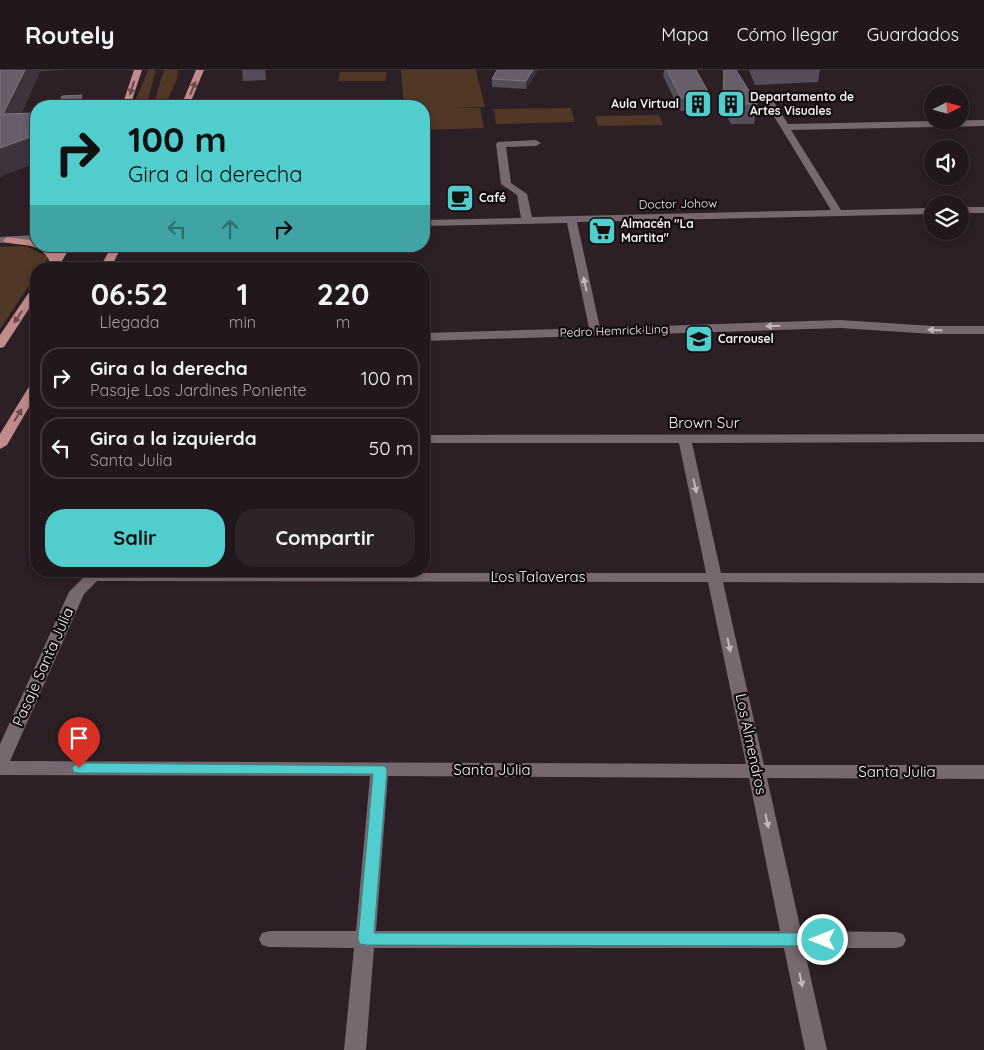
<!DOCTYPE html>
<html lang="es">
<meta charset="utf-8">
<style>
:root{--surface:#21171c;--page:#2d2429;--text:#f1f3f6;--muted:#a29fa3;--line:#3e363b;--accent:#52cdcd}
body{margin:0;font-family:Quicksand,sans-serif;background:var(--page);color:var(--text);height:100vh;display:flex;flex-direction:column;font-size:19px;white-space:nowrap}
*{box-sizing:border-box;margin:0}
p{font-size:16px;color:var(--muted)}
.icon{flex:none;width:28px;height:28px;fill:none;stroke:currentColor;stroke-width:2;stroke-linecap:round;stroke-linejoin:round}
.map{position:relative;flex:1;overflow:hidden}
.side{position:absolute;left:30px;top:192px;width:400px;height:315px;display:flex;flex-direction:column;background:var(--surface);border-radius:20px;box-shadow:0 2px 8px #0003,0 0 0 1px var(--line)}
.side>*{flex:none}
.top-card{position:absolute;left:30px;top:30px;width:400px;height:152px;border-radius:20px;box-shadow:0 2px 8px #0003,0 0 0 1px var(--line);background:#52cdcd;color:#111;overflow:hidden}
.needle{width:32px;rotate:84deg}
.buttons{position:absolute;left:924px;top:15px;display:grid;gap:10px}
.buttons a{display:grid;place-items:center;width:45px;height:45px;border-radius:50%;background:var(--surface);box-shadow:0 2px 8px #0003,0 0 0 1px var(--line);font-size:25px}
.pin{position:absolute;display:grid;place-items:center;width:42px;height:42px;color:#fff;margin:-51px -21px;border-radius:50% 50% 50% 0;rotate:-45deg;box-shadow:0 0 5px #0007}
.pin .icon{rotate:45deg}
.me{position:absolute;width:55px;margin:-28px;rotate:270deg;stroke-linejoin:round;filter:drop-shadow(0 0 4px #0008)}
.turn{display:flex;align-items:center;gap:18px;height:105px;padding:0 15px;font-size:22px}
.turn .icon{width:65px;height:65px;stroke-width:2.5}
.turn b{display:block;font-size:35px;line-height:42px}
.lanes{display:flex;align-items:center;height:48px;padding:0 15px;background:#0003;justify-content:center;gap:25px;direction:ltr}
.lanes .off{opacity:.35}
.eta{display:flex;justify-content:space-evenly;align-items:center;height:85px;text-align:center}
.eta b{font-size:30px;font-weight:800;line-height:35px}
.action{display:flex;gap:10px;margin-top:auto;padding:10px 15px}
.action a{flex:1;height:58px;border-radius:20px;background:var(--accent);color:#111;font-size:20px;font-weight:800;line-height:58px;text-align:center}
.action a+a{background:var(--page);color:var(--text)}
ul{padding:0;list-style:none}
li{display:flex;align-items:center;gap:15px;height:62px;margin:0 10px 8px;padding:0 5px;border:2px solid var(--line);border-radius:20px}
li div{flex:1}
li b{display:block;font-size:19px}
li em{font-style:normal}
header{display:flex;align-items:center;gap:30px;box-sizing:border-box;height:70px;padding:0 25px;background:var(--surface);border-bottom:1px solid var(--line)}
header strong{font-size:24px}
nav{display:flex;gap:28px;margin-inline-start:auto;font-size:18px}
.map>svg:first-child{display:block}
.green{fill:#503726}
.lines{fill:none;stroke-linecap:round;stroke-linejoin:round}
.minor{fill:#77676e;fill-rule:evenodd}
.major{fill:#c28a8a;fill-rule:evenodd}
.wall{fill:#564d59}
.shaded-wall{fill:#3e333d}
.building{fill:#675e69;stroke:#7e757e}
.oneway{fill:#6a4a4c}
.oneway2{fill:#c4b8bd}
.route{fill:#52cdcd;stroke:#358585}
.labels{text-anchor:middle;stroke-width:4.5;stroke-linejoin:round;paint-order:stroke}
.far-poi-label{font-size:12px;font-weight:bold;fill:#f7eef2;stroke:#110b0d;text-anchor:start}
.far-street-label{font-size:12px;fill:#f7eef2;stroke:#110b0d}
.street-label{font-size:15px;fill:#f7eef2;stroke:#110b0d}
</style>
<header>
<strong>Routely</strong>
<nav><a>Mapa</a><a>Cómo llegar</a><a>Guardados</a></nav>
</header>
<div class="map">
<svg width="984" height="980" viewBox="0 0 984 980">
<rect width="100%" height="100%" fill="#2c1f25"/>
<g class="green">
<polygon points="148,0 156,0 146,36 133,36"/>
<polygon points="164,0 178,0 177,9 165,36 153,36"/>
<polygon points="401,0 476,0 485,37 452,38 480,38 484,58 424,60 424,36 404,36"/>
<polygon points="340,2 387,2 385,11 338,11"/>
<polygon points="571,38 575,52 496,54 494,39"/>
<polygon points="659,45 663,55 598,56 595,46"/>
<polygon points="26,176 49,187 40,199 36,199 36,205 0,259 0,177"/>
</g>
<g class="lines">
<g class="minor">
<polygon points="765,22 768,23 788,54 984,50 984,56 791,60 841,140 932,138 932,144 577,152 600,258 840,250 933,256 984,256 984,264 933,264 840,258 424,271 424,263 589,258 567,153 424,156 424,150 521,148 517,125 501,114 496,74 498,72 536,70 541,73 536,76 506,77 511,113 527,124 532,147 831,140 761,25"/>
<rect x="960" y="137" width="24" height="6"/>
<polygon points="36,165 36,171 0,173 0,167"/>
<path d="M984 364V372L692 373 721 503H984V513L723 512 764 695H984V709L767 708 801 861 896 862 903 864 906 870 903 876 896 878H804L827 980H805L784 878H374L366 980H344L354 878 269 877 262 875 259 869 262 863 269 861H356L370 706 0 705V674L69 522 88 503H706L679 373H424V365ZM97 511 708 512 746 694 10 691 84 524ZM388 706 749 708 780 861H376Z"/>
</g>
<g class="major">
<polygon points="134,0 142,0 130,36 122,36"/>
<polygon points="196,0 204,0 189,36 181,36"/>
<path d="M8 167 36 171V176H50L57 182 61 176H71L57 199H46L50 192C40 171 24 177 4 172L3 170Z"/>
<polygon points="112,176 122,176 110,199 99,199"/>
<polygon points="36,217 36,228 4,277 0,278 0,265 32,218"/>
<polygon points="36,311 36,325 7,375 0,379 0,364 30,315"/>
</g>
</g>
<g class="wall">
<polygon points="0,0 62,0 40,1 21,44 36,93"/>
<polygon points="242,0 266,0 266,10 243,11"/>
<polygon points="538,0 526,19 492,17 492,9"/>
<polygon points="664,0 696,0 711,27 710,40 680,41 663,6"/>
<polygon points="723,0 736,0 757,34 754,54 731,54 722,38"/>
<polygon points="749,0 820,0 818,12 755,15"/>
</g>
<g class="shaded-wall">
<polygon points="25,0 40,0 40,1 9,70 3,44"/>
<polygon points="265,0 266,0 266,10"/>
<polygon points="533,0 538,0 526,19 526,11"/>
<polygon points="82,25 84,36 78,36"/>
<polygon points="36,65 36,93 0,107 0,78"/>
</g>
<g class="building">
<polygon points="0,0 25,0 3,44 36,43 36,65 0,78"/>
<polygon points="497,0 533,0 526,11 492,9"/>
<polygon points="667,0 696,0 711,27 681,28"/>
<polygon points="724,0 736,0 757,34 733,34 724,19"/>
<polygon points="82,25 78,36 58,36 62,26"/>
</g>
<defs><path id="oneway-solid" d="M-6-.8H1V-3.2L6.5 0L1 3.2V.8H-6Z" transform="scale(1.25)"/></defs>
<g class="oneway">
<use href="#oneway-solid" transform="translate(132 18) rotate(107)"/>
<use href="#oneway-solid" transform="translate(193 18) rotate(-67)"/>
<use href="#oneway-solid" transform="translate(18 247) rotate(124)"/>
<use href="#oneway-solid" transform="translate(18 345) rotate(-59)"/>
</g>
<g class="oneway2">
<use href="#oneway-solid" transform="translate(585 214) rotate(-102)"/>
<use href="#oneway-solid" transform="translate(773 256) rotate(178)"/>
<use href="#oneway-solid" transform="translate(935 260) rotate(-177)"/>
<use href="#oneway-solid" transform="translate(695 416) rotate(78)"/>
<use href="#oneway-solid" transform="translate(729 575) rotate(78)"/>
<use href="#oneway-solid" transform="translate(767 751) rotate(78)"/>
<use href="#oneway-solid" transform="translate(801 910) rotate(78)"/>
</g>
<polygon class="route" points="79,693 385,696 387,700 374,863 823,863 829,865 831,870 829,874 823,876 366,875 360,874 358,869 373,704 79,703 74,702 72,698 74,695"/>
<defs>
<g id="building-square" transform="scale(1.4375)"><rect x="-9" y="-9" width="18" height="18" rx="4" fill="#52cdcd" stroke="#110b0d"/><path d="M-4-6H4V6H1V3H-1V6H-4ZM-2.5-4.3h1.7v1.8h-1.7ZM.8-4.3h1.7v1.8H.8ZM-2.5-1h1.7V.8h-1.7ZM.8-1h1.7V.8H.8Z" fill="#111"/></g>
<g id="cafe-square" transform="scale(1.4375)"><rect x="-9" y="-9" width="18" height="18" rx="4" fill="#52cdcd" stroke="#110b0d"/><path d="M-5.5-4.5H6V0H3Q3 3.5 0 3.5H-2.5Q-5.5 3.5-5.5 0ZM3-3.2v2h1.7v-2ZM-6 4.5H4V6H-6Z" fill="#111"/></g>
<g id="supermarket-square" transform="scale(1.4375)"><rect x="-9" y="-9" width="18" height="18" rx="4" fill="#52cdcd" stroke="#110b0d"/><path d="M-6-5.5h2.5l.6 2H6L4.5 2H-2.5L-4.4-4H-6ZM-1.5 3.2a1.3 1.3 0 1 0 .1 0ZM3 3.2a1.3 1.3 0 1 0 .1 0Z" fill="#111"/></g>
<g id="school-square" transform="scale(1.4375)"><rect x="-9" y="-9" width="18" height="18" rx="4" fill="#52cdcd" stroke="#110b0d"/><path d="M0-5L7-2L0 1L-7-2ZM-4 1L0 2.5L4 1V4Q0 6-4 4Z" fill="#111"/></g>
</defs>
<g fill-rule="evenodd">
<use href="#building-square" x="698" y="34"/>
<use href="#building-square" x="731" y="34"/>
<use href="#cafe-square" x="460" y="128"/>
<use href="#supermarket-square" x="602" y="161"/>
<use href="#school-square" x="699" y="269"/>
</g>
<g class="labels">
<g class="far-poi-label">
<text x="750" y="31">Departamento de<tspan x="750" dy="14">Artes Visuales</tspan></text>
<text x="679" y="38" text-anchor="end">Aula Virtual</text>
<text x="479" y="132">Café</text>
<text x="621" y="158">Almacén "La<tspan x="621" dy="14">Martita"</tspan></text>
<text x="718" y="273">Carrousel</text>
</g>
<g class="far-street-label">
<text transform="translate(678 134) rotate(-1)" y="4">Doctor Johow</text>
<text transform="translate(614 261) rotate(-2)" y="4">Pedro Hemrick Ling</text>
</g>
<g class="street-label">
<text x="704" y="358">Brown Sur</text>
<text x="538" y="512">Los Talaveras</text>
<text transform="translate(43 597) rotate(-66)" y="5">Pasaje Santa Julia</text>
<text transform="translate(751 674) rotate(78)" y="5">Los Almendros</text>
<text x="492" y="705">Santa Julia</text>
<text x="897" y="707">Santa Julia</text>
</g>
</g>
</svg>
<div class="buttons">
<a><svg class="needle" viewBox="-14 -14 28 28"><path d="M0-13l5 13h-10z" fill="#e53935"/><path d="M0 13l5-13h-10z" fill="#a29fa3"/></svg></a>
<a><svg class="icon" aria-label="sound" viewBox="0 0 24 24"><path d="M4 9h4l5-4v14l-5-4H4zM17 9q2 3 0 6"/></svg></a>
<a><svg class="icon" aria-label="layers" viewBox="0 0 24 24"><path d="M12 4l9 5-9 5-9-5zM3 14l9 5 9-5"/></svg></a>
</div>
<div class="pin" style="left:79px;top:698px;background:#d93025"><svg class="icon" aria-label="arrive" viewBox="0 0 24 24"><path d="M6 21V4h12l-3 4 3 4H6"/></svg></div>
<svg class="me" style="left:823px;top:870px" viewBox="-20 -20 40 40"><circle r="17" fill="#52cdcd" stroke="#fff" stroke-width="3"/><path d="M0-11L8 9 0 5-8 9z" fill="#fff"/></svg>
<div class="top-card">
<div class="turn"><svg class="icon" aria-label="right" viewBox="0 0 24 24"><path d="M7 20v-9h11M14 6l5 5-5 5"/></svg><div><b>100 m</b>Gira a la derecha</div></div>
<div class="lanes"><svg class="icon off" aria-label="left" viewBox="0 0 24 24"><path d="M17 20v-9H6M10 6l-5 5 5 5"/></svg><svg class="icon off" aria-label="ahead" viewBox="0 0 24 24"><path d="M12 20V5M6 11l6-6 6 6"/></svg><svg class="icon" aria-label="right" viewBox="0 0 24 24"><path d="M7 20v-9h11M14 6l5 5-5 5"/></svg></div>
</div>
<section class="side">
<div class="eta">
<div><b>06:52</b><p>Llegada</p></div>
<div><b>1</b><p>min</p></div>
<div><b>220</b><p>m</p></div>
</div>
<ul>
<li><svg class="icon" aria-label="right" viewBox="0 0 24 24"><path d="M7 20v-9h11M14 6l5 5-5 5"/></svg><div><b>Gira a la derecha</b><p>Pasaje Los Jardines Poniente</p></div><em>100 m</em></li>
<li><svg class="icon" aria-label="left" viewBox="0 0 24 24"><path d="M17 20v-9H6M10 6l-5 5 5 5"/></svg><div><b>Gira a la izquierda</b><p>Santa Julia</p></div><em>50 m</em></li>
</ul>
<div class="action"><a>Salir</a><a>Compartir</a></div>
</section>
</div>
